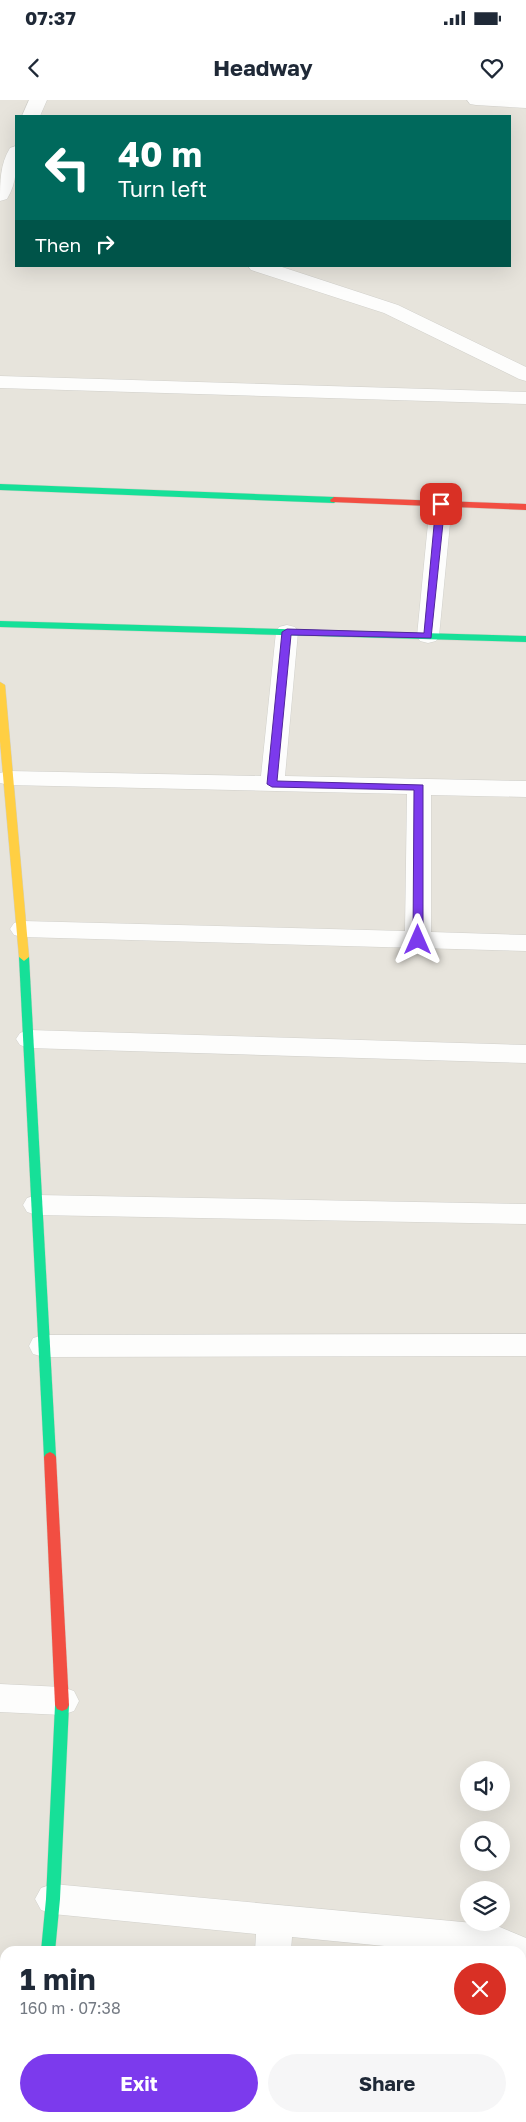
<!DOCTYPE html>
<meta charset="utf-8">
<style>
:root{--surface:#fff;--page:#f6f6f7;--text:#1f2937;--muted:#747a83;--accent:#7c3aed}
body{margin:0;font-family:"Golos Text",sans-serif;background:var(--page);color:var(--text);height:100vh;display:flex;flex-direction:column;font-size:19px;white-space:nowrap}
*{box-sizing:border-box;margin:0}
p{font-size:16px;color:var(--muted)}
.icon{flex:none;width:28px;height:28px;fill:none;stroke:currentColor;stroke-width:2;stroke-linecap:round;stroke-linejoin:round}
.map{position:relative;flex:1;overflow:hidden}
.side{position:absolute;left:0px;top:1846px;width:526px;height:176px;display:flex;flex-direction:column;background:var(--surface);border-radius:15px 15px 0 0;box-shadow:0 5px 20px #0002}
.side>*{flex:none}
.hud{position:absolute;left:15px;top:15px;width:496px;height:152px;border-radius:0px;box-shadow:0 5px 20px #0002;background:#00695c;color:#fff;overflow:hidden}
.tools{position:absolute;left:460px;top:1661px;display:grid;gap:10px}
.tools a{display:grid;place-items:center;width:50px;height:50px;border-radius:50%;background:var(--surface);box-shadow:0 5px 20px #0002;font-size:25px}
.pin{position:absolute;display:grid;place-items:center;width:42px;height:42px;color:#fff;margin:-21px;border-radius:10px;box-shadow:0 2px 8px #0006}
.me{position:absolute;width:55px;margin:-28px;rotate:0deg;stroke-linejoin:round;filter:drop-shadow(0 0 4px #0008)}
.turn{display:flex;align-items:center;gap:18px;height:105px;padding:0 20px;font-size:22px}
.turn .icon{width:65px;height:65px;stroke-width:2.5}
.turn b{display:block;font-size:35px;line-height:42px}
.then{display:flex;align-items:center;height:48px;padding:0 20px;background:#0003;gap:10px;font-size:19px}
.round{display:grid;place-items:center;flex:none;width:52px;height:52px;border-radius:26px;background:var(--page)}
.headline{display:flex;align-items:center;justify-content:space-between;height:85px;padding:0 20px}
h1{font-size:30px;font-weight:700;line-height:38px}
.primary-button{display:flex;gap:10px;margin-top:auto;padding:10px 20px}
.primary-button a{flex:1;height:58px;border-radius:30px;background:var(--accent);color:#fff;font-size:20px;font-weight:700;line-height:58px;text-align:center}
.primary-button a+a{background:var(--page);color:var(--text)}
.status{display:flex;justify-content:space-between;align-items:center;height:35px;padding:0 25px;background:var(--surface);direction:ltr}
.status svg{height:14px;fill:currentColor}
header{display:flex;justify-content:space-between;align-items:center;height:65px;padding:0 20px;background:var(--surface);font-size:22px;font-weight:700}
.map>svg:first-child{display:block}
.residential{fill:#e7e4dc;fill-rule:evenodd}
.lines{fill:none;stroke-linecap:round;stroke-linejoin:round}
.street-casing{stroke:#d1d0cb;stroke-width:1}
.fast-casing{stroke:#d2d0c5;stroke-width:1}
.slow-casing{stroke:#d2d0c5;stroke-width:1}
.jam-casing{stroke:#d2d0c5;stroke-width:1}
.street{fill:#fdfdfc;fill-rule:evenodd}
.fast{fill:#16e098;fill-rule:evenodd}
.slow{fill:#ffcf43;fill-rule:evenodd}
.jam{fill:#f24e42;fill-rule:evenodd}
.route{fill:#7c3aed;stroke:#51269a}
</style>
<div class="status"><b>07:37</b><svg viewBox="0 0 49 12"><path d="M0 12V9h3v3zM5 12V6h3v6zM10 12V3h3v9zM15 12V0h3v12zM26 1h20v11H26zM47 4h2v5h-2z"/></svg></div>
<header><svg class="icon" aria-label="back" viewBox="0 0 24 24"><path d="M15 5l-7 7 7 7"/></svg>Headway<svg class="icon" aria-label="heart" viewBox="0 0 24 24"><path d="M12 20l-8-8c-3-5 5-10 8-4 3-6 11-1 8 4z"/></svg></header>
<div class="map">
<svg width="526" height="2022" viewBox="0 0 526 2022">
<rect width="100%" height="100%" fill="#f3f2ee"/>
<path class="residential" d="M0 0H526V2022H0ZM16 16H510V166H16ZM469 1670H501V1702H469ZM469 1730H501V1762H469ZM469 1790H501V1822H469ZM5 1851H521V2018H5Z"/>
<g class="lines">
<g class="street-casing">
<g id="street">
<polygon points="29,0 47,0 40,16 22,16"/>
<polygon points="467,0 526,0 526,8 476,5 470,4"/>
<path d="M16 46C17 64 17 83 7 99L0 101C0 82 0 64 10 48Z"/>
<polygon points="248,166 279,166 398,205 526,267 526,281 519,279 384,213 251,170"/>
<polygon points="0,276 526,292 526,304 0,288"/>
<polygon points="441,396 449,398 452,403 439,536 436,541 428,543 420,541 417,536 430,403 433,398"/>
<polygon points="287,525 295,527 298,532 285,676 526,681 526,697 431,695 431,832 526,835 526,851 23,837 14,835 10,829 14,823 23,821 405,831 407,694 9,685 0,683 0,673 9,671 261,676 276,532 279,527"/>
<polygon points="29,930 526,945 526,963 29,948 20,945 16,939 20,933"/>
<polygon points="37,1095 526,1104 526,1124 37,1115 27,1112 23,1105 27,1098"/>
<polygon points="526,1234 526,1256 44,1257 33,1254 29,1246 33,1238 44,1235"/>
<polygon points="0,1584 62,1587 74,1591 79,1601 74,1611 62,1615 0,1612"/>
<polygon points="53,1784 495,1825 526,1838 526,1864 521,1865 521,1851 436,1851 292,1837 291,1851 255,1851 256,1834 53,1814 41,1810 35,1799 41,1788"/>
<polygon points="13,2018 51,2018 50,2022 12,2022"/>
<polygon points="242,2018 280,2018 279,2022 241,2022"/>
</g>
</g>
<g class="fast-casing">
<g id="fast">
<polygon points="0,384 334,397 338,400 334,403 0,390"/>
<polygon points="0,521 526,536 526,542 0,527"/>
<polygon points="24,853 29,857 56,1357 54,1360 50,1362 46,1360 44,1357 19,857"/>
<polygon points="62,1599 67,1601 69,1605 60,1799 55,1851 41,1851 46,1799 55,1605 57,1601"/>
</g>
</g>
<g class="slow-casing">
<polygon id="slow" points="0,582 5,585 29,857 24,861 19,857 0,641"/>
</g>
<g class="jam-casing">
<g id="jam">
<polygon points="334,397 526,404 526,410 331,402 330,400"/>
<polygon points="50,1352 54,1354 56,1357 69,1605 67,1609 62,1611 57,1609 55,1605 44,1357 46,1354"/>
</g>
</g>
<use href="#street" class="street"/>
<use href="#fast" class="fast"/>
<use href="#slow" class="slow"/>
<use href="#jam" class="jam"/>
</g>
<polygon class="route" points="441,401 445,404 431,538 291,535 277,681 423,685 423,840 418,843 413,840 414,690 272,687 267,684 282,532 287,529 424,533 436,404"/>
</svg>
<div class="tools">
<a><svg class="icon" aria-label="sound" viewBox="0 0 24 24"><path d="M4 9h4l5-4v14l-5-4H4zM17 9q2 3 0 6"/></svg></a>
<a><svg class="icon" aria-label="search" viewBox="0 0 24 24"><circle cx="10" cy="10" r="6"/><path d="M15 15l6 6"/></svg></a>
<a><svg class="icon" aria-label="layers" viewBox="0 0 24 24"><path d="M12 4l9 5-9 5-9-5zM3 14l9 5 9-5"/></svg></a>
</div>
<div class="pin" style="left:441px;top:404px;background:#d93025"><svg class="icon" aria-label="arrive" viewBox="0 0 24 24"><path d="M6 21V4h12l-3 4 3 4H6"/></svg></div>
<svg class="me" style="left:418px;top:840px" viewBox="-20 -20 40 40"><path d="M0-17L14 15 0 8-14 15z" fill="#7c3aed" stroke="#fff" stroke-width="4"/></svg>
<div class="hud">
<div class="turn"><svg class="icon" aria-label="left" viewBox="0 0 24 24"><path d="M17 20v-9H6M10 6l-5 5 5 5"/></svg><div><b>40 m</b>Turn left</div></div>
<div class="then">Then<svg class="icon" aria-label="right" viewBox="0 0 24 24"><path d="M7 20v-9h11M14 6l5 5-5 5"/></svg></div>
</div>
<section class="side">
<div class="headline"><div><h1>1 min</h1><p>160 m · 07:38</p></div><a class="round" style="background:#d93025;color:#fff"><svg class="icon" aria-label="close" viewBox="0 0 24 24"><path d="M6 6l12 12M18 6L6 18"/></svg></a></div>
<div class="primary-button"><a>Exit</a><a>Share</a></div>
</section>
</div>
